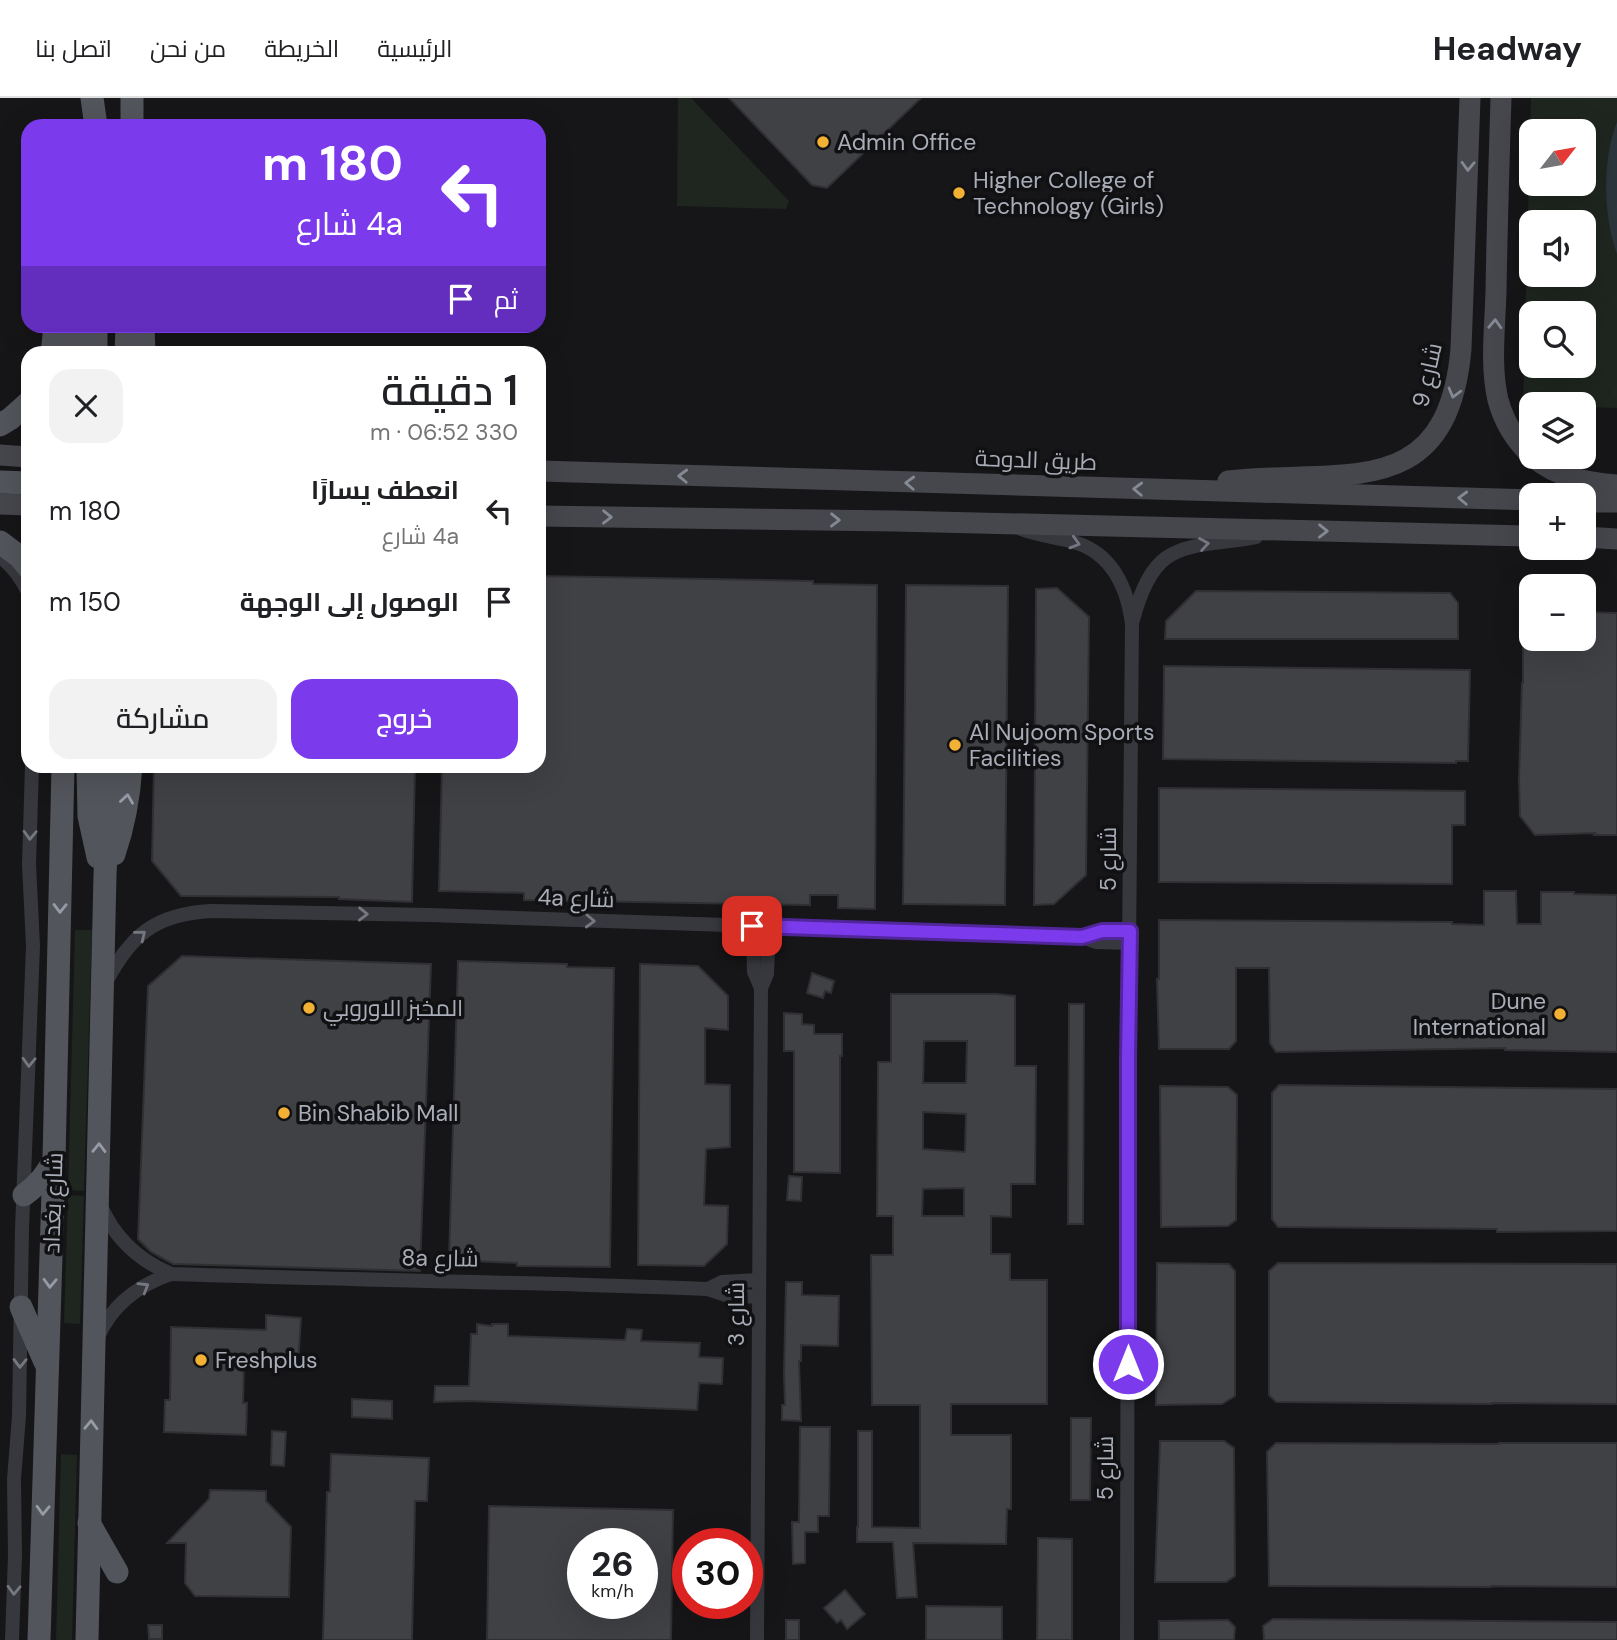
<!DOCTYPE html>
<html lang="ar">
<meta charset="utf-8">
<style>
:root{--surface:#fff;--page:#f2f2f2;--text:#202124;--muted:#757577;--line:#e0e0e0;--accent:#7c3aed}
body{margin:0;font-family:"DM Sans",Cairo,sans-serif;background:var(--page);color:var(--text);direction:rtl;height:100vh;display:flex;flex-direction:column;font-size:26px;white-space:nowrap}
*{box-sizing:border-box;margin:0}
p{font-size:23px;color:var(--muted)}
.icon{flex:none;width:38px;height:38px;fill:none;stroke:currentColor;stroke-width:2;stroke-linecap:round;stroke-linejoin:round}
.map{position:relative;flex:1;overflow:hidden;direction:ltr}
.side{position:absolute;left:21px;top:248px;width:525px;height:427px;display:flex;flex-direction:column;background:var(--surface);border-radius:21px;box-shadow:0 7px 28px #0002;direction:rtl}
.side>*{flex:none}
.hud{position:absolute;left:21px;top:21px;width:525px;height:214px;border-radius:21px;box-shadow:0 7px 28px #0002;direction:rtl;background:#7c3aed;color:#fff;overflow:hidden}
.needle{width:46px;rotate:59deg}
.fabs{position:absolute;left:1519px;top:21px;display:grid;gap:14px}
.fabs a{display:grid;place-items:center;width:77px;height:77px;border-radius:14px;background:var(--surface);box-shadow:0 7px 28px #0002;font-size:35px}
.speed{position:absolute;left:567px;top:1430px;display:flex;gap:14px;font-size:35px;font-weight:700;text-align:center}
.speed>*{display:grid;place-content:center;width:91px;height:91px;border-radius:50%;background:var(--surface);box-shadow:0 7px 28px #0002;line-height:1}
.speed small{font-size:18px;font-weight:400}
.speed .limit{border:10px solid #d22;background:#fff;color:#111}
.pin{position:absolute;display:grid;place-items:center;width:60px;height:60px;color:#fff;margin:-30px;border-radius:14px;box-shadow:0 4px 10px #0006}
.me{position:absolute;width:77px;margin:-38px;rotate:0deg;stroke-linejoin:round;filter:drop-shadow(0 0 5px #0008)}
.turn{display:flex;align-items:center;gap:24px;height:147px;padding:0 28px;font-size:32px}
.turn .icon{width:91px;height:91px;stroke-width:2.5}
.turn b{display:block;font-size:49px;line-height:60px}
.then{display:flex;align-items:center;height:66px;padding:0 28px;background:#0003;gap:14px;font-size:26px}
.round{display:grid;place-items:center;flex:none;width:74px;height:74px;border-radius:21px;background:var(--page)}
.headline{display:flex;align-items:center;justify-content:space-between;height:119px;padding:0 28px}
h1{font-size:42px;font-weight:600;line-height:52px}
.cta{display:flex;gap:14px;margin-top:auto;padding:14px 28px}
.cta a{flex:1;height:80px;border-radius:21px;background:var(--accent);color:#fff;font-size:28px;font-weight:600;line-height:80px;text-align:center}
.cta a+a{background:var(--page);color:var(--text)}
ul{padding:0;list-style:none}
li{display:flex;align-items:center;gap:21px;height:91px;padding:0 28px}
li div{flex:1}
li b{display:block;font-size:26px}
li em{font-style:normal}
header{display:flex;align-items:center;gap:42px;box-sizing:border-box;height:98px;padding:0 35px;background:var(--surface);border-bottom:2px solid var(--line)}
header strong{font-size:33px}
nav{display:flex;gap:38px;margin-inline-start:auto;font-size:24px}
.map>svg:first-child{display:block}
.green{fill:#1e261f;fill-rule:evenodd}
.water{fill:#2c353c}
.building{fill:#404145;stroke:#303034;stroke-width:2;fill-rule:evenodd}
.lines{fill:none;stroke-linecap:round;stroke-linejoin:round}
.street{stroke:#37383d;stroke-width:14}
.secondary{stroke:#45474d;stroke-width:21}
.primary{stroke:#53555c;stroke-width:23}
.oneway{stroke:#858993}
.oneway2{stroke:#757881}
.oneway3{stroke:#979ba6}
.route-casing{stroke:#51269a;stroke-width:18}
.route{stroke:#7c3aed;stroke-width:12}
.poi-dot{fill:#f2b134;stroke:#111113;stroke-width:2.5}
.labels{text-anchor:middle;stroke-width:7;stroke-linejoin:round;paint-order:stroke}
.poi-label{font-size:23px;fill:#a8adb8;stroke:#111113;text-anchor:start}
.street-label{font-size:23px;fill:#a8adb8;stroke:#111113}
</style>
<header>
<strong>Headway</strong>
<nav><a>الرئيسية</a><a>الخريطة</a><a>من نحن</a><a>اتصل بنا</a></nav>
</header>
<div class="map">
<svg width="1617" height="1542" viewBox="0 0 1617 1542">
<rect width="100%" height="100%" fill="#161618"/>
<g class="green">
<polygon points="678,0 691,0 789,103 786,111 677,108"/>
<path d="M1531 0H1617V310L1584 309V306H1531V308H1523ZM1531 33H1584V86H1531ZM1531 124H1584V177H1531ZM1531 215H1584V268H1531Z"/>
<polygon points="75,832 92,832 84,1093 68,1092"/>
<polygon points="68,1097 84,1098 80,1226 64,1225"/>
<polygon points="61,1356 77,1357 72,1542 56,1542"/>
</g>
<path class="water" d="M1617 24V156C1603 119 1602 61 1617 24Z"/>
<g class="building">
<polygon points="729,0 921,0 827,90 812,87"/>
<polygon points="539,478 813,483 813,486 877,487 875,811 838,810 838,797 810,797 810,807 524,802 524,795 439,793 442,668 539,668"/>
<polygon points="906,487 1008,488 1005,807 903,806"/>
<polygon points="1057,490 1089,519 1086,777 1054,806 1034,807 1036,491"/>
<polygon points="1196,493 1450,495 1458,505 1458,541 1165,541 1166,523"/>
<polygon points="1584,514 1617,515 1617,737 1594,737 1595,735 1535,737 1520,718 1519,681 1522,585 1523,585 1523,541 1584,541"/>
<polygon points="1164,568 1470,572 1468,663 1456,663 1456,665 1163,661"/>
<polygon points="154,668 415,668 412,804 339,801 339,799 181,798 152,763"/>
<polygon points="1159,690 1465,693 1465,727 1452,727 1452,786 1159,784"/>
<polygon points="1484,793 1516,793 1517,826 1541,826 1541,794 1574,794 1574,796 1617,797 1617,954 1505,952 1505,950 1276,954 1270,945 1269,870 1236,870 1236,943 1229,951 1159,951 1157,881 1159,881 1159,822 1452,824 1452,826 1484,827"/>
<polygon points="182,858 431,866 420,1173 173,1166 151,1154 138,1141 148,888"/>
<polygon points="458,863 567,866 567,869 614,870 610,1169 517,1168 517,1165 449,1162"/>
<polygon points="640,866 698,868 728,898 728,932 705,930 705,986 730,987 730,1049 706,1051 704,1107 728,1108 727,1146 704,1168 638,1167"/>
<polygon points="812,875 834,883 831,895 825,893 823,900 807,895"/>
<path d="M891 896H997L1015 898V968H1036L1035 1086H1011V1119L991 1118V1156H1010V1182H1047V1306H951V1337H1011V1411H1007L1006 1446 913 1445 917 1499 897 1500 893 1444H857V1429H858V1333H872V1429L920 1430V1307H872L871 1157H893V1118H877L878 964H891ZM924 943H967L966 985H923ZM923 1014 966 1016 965 1054 923 1051ZM964 1090V1118H922L923 1091Z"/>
<polygon points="1069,906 1084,906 1083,1126 1068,1126"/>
<polygon points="784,915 802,916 802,926 814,927 814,936 842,936 842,958 840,958 840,1075 794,1074 794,953 784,953"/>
<polygon points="1279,987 1617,991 1617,1133 1497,1134 1497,1131 1278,1129 1272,1121 1272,995"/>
<polygon points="1160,988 1228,989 1237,997 1236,1122 1228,1128 1161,1129"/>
<polygon points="789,1078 802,1079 801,1103 787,1102"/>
<polygon points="1157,1165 1229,1166 1235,1173 1235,1298 1222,1306 1156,1307"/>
<polygon points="1278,1165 1617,1166 1617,1306 1492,1305 1492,1306 1276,1304 1269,1297 1269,1173"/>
<polygon points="786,1184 802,1184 802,1197 839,1198 838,1248 801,1247 801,1263 799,1263 801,1323 782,1322 782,1307 785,1307 784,1275"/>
<polygon points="266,1217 301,1220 298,1267 244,1263 243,1305 247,1305 246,1337 164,1334 165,1302 170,1302 171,1229 266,1232"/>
<polygon points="477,1226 492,1228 492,1226 508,1226 508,1238 625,1242 627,1231 642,1232 641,1243 700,1245 699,1259 723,1260 722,1286 699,1285 697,1312 469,1303 434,1304 435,1288 469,1288 471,1236 477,1236"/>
<polygon points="352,1301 392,1303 392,1321 352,1319"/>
<polygon points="1071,1320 1091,1320 1090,1402 1071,1402"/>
<polygon points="800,1329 830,1329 829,1418 818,1418 818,1434 805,1434 805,1465 793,1466 792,1424 799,1424"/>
<polygon points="272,1333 286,1334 284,1368 271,1367"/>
<polygon points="1160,1343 1224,1343 1234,1350 1235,1478 1226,1484 1155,1484"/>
<polygon points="1276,1345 1499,1346 1499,1345 1617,1345 1617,1489 1491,1488 1491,1489 1269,1488 1267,1354"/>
<polygon points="331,1356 429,1360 427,1403 415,1403 412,1542 323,1542 327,1394 330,1394"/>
<polygon points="210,1392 266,1393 266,1403 291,1429 289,1499 195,1498 185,1485 186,1445 167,1445 209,1401"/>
<path d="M489 1408 673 1412 671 1542H487ZM583 1446H642V1505H583Z"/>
<polygon points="1038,1440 1072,1441 1072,1542 1037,1542"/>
<polygon points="845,1492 865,1516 847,1531 841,1522 837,1525 824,1510"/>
<polygon points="926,1508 1002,1509 1002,1542 926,1542"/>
<polygon points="1273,1521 1617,1524 1617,1542 1264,1542 1263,1528"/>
<rect x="786" y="1522" width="13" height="20"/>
<polygon points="1228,1522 1235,1529 1234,1542 1159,1542 1159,1523"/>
<polygon points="148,1527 162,1527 162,1541 149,1541"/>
</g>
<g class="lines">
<g class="street">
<path d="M1021 431C1037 437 1053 439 1070 443 1111 453 1127 488 1132 526L1128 961 1127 1542"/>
<path d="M0 459C13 468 21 480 28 494"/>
<path d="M1133 522C1155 438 1186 452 1256 439"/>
<polyline points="753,828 754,874 761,890 757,1542"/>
<polyline points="1082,839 1102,833 1130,833"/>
<path d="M106 884C131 837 155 816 211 813L430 817 1082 839 1096 844 1129 845"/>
<polyline points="761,890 767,876 769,829"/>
<path d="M100 1106C114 1140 138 1162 171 1176 350 1182 529 1184 708 1191L726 1197 758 1199"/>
<polyline points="708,1191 722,1184 758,1182"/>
<path d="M98 1239C112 1207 139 1187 171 1176"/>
<polyline points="12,1542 15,1457 14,1381 19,1318 22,1131 33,848 29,766 32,668"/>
</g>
<g class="secondary">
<path d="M1501 0C1499 65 1497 130 1496 194 1495 229 1490 268 1498 302 1504 324 1515 342 1531 357"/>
<polyline points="0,357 28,359"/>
<path d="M1533 359C1558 380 1586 384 1617 387"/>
<polyline points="539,373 1531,402"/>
<path d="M1228 383C1342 370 1447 407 1461 251L1470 0"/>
<polyline points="1584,404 1617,404"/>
<polyline points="0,406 28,407"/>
<polyline points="539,418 895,423 1531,438"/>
<polyline points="1584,439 1617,441"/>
</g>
<g class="primary">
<polyline points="92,0 96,28"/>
<polyline points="132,28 132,0"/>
<polyline points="143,228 144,256"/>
<polyline points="52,256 55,228"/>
<polyline points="74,256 75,228"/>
<polyline points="96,256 96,228"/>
<polyline points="126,256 127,228"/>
<polyline points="0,327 10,321 28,305"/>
<polyline points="0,384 28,385"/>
<polyline points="0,444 20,459 28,469"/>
<polyline points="88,668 89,718 98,759"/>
<path d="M114 756C124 727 129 699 131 668"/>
<path d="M24 1097C38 1087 47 1077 54 1061"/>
<polyline points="21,1209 45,1264"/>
<polyline points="89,1425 117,1474"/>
<polyline points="39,1542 54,1061 63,668"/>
<polyline points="87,1542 105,778 109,668"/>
</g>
</g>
<defs><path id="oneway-chevron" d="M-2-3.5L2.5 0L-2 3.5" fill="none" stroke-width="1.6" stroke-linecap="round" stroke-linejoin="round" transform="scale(1.75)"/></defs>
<g class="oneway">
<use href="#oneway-chevron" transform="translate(1468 68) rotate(92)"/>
<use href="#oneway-chevron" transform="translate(1495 226) rotate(-88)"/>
<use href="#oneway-chevron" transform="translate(1454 295) rotate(105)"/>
<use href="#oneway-chevron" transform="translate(683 378) rotate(-178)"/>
<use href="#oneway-chevron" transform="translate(910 385) rotate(-178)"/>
<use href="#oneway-chevron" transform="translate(1138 391) rotate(-178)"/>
<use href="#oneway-chevron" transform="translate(1463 400) rotate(-178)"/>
<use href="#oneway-chevron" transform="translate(607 419) rotate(1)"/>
<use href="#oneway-chevron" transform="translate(835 422) rotate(1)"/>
<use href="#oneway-chevron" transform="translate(1323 433) rotate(1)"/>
</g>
<g class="oneway2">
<use href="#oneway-chevron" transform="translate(1075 445) rotate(16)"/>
<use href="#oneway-chevron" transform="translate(1204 446) rotate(-9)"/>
<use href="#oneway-chevron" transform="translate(30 737) rotate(92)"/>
<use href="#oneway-chevron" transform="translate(363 816) rotate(1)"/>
<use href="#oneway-chevron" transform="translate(590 823) rotate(2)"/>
<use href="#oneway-chevron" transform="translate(141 837) rotate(-39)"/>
<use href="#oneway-chevron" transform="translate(29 964) rotate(92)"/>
<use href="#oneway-chevron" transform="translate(144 1189) rotate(-31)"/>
<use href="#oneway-chevron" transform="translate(20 1265) rotate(91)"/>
<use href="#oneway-chevron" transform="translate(14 1492) rotate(92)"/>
</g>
<g class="oneway3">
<use href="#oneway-chevron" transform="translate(127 701) rotate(-82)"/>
<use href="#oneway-chevron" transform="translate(60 810) rotate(91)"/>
<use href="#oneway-chevron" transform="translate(99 1050) rotate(-89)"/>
<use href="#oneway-chevron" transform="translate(50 1185) rotate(92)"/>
<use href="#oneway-chevron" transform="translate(91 1327) rotate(-88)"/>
<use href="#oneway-chevron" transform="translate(43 1412) rotate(92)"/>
</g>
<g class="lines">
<g class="route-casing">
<polyline id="route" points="752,828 1082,839 1102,833 1130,833 1128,961 1128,1266"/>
</g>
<use href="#route" class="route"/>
</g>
<g class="poi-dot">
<circle cx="823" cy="44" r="7"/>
<circle cx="959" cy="95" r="7"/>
<circle cx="955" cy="647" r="7"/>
<circle cx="309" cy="910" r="7"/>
<circle cx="1560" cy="916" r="7"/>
<circle cx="284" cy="1015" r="7"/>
<circle cx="201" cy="1262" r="7"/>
</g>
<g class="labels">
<g class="poi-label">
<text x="837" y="52">Admin Office</text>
<text x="973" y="90">Higher College of<tspan x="973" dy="26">Technology (Girls)</tspan></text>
<text x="969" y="642">Al Nujoom Sports<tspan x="969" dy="26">Facilities</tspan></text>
<text x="1546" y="911" text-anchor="end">Dune<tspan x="1546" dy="26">International</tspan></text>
<text x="323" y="918">المخبز الاوروبي</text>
<text x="298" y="1023">Bin Shabib Mall</text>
<text x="215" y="1270">Freshplus</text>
</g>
<g class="street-label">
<text transform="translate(1427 277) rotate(-77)" y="8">شارع 9</text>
<text transform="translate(1036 362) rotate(2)" y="8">طريق الدوحة</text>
<text transform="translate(1108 761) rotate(-90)" y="8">شارع 5</text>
<text transform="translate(576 800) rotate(2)" y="8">4a شارع</text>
<text transform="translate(53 1105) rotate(-88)" y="8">شارع بغداد</text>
<text transform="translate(440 1160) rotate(1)" y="8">8a شارع</text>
<text transform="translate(736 1216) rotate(-90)" y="8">شارع 3</text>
<text transform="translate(1105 1370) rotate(-90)" y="8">شارع 5</text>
</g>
</g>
</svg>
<div class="fabs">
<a><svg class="needle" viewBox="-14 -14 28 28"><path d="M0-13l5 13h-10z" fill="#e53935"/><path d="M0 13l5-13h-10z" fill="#757577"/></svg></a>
<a><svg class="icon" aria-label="sound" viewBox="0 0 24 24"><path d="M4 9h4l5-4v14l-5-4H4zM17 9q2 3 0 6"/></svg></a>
<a><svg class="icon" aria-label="search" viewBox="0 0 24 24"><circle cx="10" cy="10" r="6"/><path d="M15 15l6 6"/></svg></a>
<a><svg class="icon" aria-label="layers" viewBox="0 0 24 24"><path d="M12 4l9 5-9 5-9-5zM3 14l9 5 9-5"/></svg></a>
<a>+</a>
<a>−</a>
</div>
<div class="speed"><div>26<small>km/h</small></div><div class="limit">30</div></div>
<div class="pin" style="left:752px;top:828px;background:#d93025"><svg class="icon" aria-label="arrive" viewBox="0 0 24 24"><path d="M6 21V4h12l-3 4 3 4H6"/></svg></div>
<svg class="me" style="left:1128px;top:1266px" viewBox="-20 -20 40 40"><circle r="17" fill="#7c3aed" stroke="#fff" stroke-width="3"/><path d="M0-11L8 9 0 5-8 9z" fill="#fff"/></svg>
<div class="hud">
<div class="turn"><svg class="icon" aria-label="left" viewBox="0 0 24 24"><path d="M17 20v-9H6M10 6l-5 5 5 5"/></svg><div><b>180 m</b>4a شارع</div></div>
<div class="then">ثم<svg class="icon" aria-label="arrive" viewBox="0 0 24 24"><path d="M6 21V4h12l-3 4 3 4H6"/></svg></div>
</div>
<section class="side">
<div class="headline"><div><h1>1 دقيقة</h1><p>330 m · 06:52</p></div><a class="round"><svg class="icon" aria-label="close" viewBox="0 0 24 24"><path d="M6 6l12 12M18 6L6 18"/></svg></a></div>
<ul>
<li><svg class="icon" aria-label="left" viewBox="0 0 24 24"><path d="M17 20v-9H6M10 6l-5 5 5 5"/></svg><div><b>انعطف يسارًا</b><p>4a شارع</p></div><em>180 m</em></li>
<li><svg class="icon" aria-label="arrive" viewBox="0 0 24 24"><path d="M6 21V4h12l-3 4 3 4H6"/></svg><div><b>الوصول إلى الوجهة</b></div><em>150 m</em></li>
</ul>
<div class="cta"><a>خروج</a><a>مشاركة</a></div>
</section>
</div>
